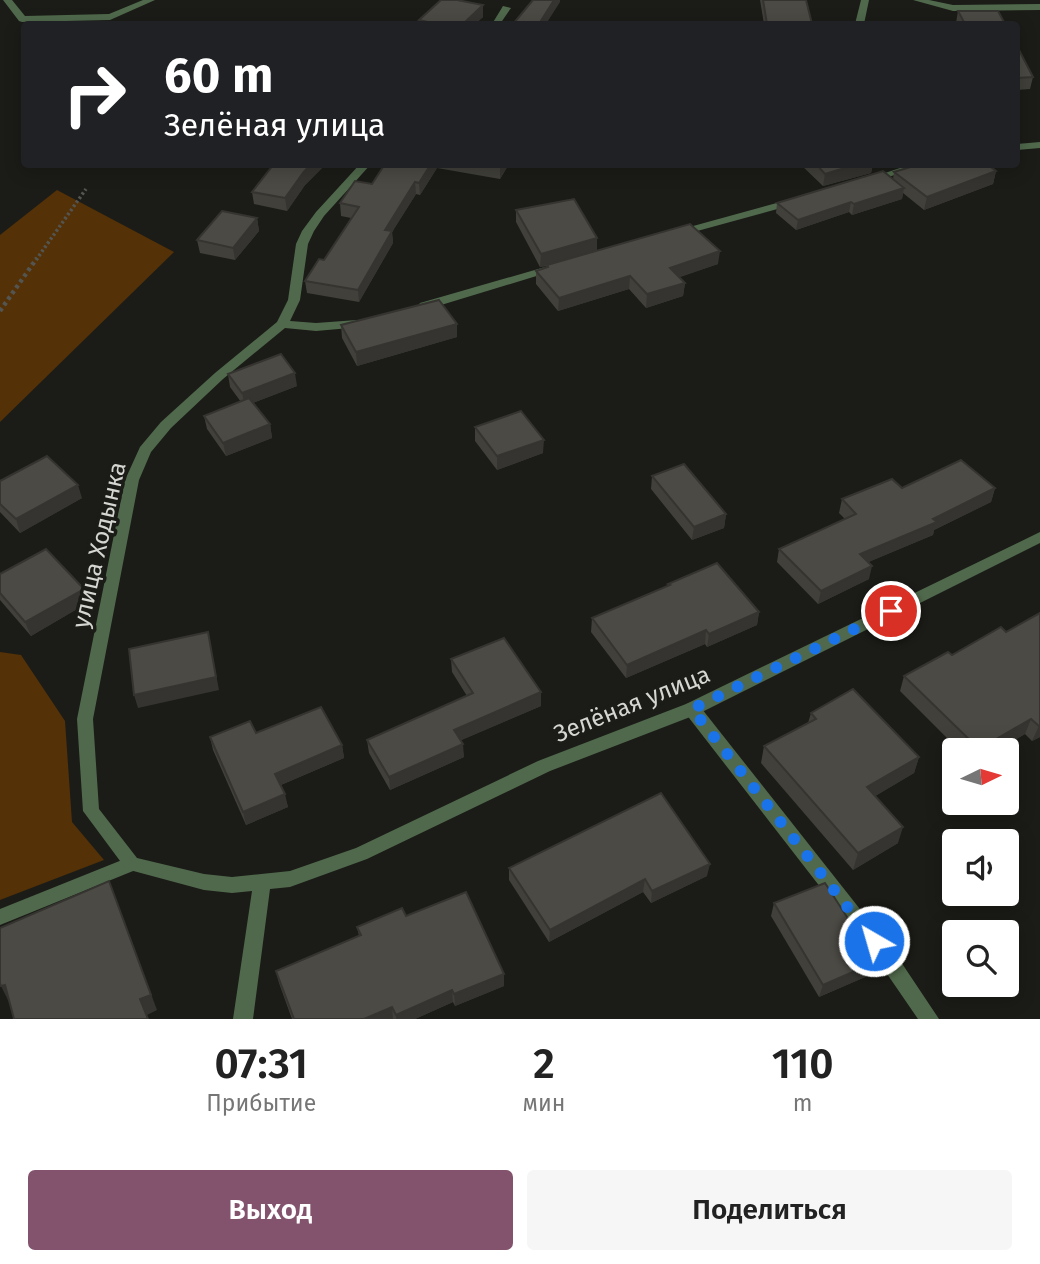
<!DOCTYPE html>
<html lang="ru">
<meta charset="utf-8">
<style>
:root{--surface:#fff;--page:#f6f6f6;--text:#222;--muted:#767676;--accent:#83536d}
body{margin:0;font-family:"Fira Sans",sans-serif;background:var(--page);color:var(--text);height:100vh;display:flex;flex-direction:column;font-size:26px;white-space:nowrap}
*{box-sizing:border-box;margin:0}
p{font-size:23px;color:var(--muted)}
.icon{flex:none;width:38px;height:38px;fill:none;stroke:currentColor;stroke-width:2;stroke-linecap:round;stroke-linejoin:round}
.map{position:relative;height:1019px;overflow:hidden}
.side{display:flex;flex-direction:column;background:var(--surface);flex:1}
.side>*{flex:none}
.banner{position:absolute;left:21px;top:21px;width:999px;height:147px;border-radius:7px;box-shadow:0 4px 18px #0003;background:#202124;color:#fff;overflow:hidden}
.needle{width:46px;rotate:85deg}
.tools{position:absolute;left:942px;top:738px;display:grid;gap:14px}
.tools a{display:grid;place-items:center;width:77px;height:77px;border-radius:7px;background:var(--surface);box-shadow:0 4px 18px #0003;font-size:35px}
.pin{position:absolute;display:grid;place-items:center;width:60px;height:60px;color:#fff;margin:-30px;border:4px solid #fff;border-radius:50%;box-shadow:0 2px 7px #0007}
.me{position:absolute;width:77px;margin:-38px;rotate:322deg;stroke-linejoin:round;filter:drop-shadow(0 0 5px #0008)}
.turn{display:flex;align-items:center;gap:24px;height:147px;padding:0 28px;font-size:32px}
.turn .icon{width:91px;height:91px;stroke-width:2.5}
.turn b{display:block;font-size:49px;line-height:60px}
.eta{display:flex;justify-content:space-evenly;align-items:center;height:119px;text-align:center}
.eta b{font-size:42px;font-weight:600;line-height:49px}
.button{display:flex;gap:14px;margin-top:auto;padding:14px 28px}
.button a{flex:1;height:80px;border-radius:7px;background:var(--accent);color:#fff;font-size:28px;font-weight:600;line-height:80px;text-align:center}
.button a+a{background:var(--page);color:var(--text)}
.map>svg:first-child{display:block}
.green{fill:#543107}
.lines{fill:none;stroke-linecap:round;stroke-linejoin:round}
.path-far1{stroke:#545550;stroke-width:3.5;stroke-dasharray:2.5 2.5;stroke-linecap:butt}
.path{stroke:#545550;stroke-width:4.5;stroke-dasharray:3.5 3.5;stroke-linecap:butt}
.lane{fill:#50694c;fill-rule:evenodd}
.street{fill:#50694c;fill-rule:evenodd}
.wall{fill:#41403a}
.shaded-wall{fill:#353430}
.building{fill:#4c4a44;stroke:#353430;stroke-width:2}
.route{stroke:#1a73e8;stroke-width:12;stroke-dasharray:0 21.6}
.labels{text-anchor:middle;stroke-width:7;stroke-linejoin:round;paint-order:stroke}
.street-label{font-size:24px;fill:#d5d6d2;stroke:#1b1c17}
</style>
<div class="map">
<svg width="1040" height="1019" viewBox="0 0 1040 1019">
<rect width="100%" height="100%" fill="#1b1c17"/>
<g class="green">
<polygon points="57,190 174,252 0,422 0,235"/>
<polygon points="0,652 21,655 65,721 72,822 104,860 0,900"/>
</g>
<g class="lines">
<polyline class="path-far1" points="36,260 86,189"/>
<polyline class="path" points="0,311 37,258"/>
<g class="lane">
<polygon points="861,0 869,0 864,24 855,24"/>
<polygon points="913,0 929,0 953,5 1040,4 1040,10 953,11"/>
<polygon points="692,703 698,704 897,956 939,1019 918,1019 883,968 686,714 684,709 686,704"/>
<polygon points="132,856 138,859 141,864 138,869 0,925 0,909"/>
</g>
<g class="street">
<polygon points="3,0 12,0 25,16 109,14 143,0 155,0 110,20 22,22 19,21"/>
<polygon points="503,6 511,8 500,24 492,24"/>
<polygon points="1040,142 1040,148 1017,150 1017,144"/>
<polygon points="360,164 371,164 324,216 314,231 308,244 300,300 290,321 316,323 357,320 361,321 363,324 361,327 316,331 285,328 223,379 171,428 151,452 139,480 93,719 99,809 137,858 204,874 232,877 290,871 356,848 538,761 686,704 1040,532 1040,543 698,714 550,771 367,859 290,887 270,889 253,1019 233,1019 252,891 232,893 204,890 126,869 83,811 77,719 125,480 140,447 161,422 215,373 277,322 288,300 296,244 302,231 316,212"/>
<polygon points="912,164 930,164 872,182 867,179"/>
<polygon points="795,198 799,199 799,203 679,236 673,233 675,231"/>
<polygon points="552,265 558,268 556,270 428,309 420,309 418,306 420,303"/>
</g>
</g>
<g class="wall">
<polygon points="760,0 806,0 812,24 764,24"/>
<polygon points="483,5 483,17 475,24 419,24 419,20"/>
<polygon points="958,11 1005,24 957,24 956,23"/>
<polygon points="1017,46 1033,77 1030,89 1017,90"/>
<polygon points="271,164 326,164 305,185 287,211 254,204 252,192 273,166"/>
<polygon points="385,164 509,164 500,179 437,168 420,195 416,194 392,232 393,243 359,302 307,293 305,281 324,260 351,218 341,216 340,203 372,184"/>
<polygon points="800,164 873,164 871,173 823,186"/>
<polygon points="996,171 993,184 924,210 903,193 902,199 852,215 849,212 796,230 776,213 777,203 893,179 894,172"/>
<polygon points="516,210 597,238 597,251 718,264 679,277 685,283 683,296 646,308 629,289 558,311 536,284 536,271 547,268 547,266 540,267 516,222"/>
<polygon points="257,218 259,231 235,260 200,253 197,240"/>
<polygon points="341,325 457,337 357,366 342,338"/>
<polygon points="228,374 297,386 253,403 270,424 272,438 226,456 207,429 204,416 241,402 230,387"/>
<polygon points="475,427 543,453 497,470 475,441"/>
<polygon points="652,476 726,514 724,528 692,540 651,489"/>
<polygon points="0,481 82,498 20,533 0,512"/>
<polygon points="902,488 995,488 991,502 934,530 933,535 868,562 869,579 818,604 777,562 779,549 845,519 839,513 842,499"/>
<polygon points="0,574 89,602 31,636 0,600"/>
<polygon points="668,584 759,612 757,625 707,647 705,644 626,678 591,632 592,618 668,586"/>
<polygon points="1040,613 1040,737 1032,741 1025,734 996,751 960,751 900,691 904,676 1006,632"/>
<polygon points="451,659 541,692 541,706 461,740 464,757 390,790 369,753 367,740 467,696 452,672"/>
<polygon points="811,713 919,757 914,773 875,796 898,843 853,870 761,763 764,746 808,723"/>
<polygon points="256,733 342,745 344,758 281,785 288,807 246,825 213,750 210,737"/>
<polygon points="509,868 707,876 651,903 643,892 549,942 509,880"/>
<polygon points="774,903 872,974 819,997 771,916"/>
<polygon points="357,927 504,974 504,986 455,1006 453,1002 415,1019 292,1019 279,983 276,971 359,936"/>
</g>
<g class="shaded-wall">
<polygon points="554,0 560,0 560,2 546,24 539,24"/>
<polygon points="483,5 483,17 475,24 463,24"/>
<polygon points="311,164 326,164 305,185 287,211 285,198 303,173"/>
<polygon points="431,164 437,164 437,168 420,195 419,183"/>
<polygon points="501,164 509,164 500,179 500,166"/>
<polygon points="858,164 873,164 871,173 823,186 825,174"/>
<polygon points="996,171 993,184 924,210 927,197"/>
<polygon points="415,182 416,194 392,232 393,243 359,302 358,290 385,230"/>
<polygon points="904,188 902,199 852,215 854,204"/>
<polygon points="851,202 849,212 796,230 798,220"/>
<polygon points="257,218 259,231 235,260 233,248"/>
<polygon points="597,238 597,251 540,267 541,254"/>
<polygon points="720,251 718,264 669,281 670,268"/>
<polygon points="630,276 629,289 558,311 559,298"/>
<polygon points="685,283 683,296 646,308 647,294"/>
<polygon points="457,324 457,337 357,366 356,352"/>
<polygon points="295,373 297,386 245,406 242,393"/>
<polygon points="270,424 272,438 226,456 223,443"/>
<polygon points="544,440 543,453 497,470 497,456"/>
<polygon points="78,485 82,498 20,533 16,519"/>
<polygon points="995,488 991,502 934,530 933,535 857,567 860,554"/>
<polygon points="726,514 724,528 692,540 694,527"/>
<polygon points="872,566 869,579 818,604 821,591"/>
<polygon points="84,589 89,602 31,636 25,622"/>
<polygon points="759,612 757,625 707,647 709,634"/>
<polygon points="706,630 705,644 626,678 627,665"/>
<polygon points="208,632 219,690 138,708 134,695"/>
<polygon points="541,692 541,706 455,743 454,730"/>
<polygon points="1031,719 1025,734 996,751 979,751"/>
<polygon points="1040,725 1040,737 1032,741 1039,726"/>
<polygon points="463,744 464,757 390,790 389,777"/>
<polygon points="342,745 344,758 278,786 275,774"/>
<polygon points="919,757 914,773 862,804 867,787"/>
<polygon points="285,794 288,807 246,825 243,812"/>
<polygon points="903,827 898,843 853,870 858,853"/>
<polygon points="710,864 707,876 651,903 652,891"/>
<polygon points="645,879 643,892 549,942 550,930"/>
<polygon points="109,881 157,1010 147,1015 140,999"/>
<polygon points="876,962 872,974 819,997 823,985"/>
<polygon points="504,974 504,986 455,1006 454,994"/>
<polygon points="5,985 9,1002 1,986"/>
<polygon points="452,990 453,1002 415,1019 396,1019 396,1015"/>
<polygon points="392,1007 393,1019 364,1019"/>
</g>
<g class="building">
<polygon points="441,0 457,0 483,5 463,24 425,24 428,22 419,20"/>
<polygon points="533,0 554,0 539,24 513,24"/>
<polygon points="763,0 806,0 812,24 767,24"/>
<polygon points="958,11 998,11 1005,24 965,24"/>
<polygon points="1017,46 1033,77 1017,78"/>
<polygon points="274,164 311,164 303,173 285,198 252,192"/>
<polygon points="385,164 431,164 419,183 415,182 385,230 392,231 358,290 305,281 319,259 324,260 359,207 340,203 355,181 372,184"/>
<polygon points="816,164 858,164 825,174"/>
<polygon points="920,164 987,164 996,171 927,197 894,172"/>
<polygon points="883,171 904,188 854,204 851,202 798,220 777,203"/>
<polygon points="574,199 597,238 541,254 516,210"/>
<polygon points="222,211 257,218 233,248 197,240"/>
<polygon points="690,224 720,251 670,268 685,283 647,294 630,276 559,298 536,271 548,267 547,265"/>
<polygon points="439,300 457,324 356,352 341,325"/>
<polygon points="281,354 295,373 242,393 228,374"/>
<polygon points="249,398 270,424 223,443 204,416"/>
<polygon points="521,411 544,440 497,456 475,427"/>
<polygon points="47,456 78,485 16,519 0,504 0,481"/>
<polygon points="961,460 995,488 933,519 937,522 860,554 872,566 821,591 779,549 856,514 842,499 892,479 902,488"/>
<polygon points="684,464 726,514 694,527 652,476"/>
<polygon points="46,549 84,589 25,622 0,593 0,574"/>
<polygon points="717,563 759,612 709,634 706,630 627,665 592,618 670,585 668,584"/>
<polygon points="1040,613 1040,725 1039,726 1031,719 979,749 904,676 948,652 952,655 1001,627 1006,632"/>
<polygon points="208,632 216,677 134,695 129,649"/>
<polygon points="504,638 541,692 454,730 463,744 389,777 367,740 473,693 451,659"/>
<polygon points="853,689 919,757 867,787 903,827 858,853 764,746 816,719 811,713"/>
<polygon points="321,707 342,745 275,774 285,794 243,812 210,737 250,721 256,733"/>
<polygon points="661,793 710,864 652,891 645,879 550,930 509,868"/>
<polygon points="109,881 151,995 140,999 148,1019 14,1019 5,985 1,986 0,983 0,928"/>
<polygon points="825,883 876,962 823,985 774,903"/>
<polygon points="466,892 504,974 454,994 452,990 396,1015 392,1007 364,1019 294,1019 276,971 361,935 357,927 402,908 406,916"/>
</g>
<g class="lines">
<polyline class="route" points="874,941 692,709 891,611"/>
</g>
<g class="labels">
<g class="street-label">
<text transform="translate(99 545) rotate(-77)" y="8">улица Ходынка</text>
<text transform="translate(632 704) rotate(-22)" y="8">Зелёная улица</text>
</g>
</g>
</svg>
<div class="tools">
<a><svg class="needle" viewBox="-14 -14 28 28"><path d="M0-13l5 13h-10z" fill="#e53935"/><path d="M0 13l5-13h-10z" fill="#767676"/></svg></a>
<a><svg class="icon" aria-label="sound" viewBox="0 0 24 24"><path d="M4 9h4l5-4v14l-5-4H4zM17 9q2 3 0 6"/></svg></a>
<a><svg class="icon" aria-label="search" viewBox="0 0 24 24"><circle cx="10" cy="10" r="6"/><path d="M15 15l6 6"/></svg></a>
</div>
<div class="pin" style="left:891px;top:611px;background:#d93025"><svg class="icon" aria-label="arrive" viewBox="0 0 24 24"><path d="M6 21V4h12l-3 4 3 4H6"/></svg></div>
<svg class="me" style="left:874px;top:941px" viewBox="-20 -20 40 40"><circle r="17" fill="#1a73e8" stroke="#fff" stroke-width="3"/><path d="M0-11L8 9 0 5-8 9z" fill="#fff"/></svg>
<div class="banner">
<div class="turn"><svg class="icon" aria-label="right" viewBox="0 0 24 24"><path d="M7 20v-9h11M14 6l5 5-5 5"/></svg><div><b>60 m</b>Зелёная улица</div></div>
</div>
</div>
<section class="side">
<div class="eta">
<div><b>07:31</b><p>Прибытие</p></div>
<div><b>2</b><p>мин</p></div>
<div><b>110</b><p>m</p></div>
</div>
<div class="button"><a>Выход</a><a>Поделиться</a></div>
</section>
